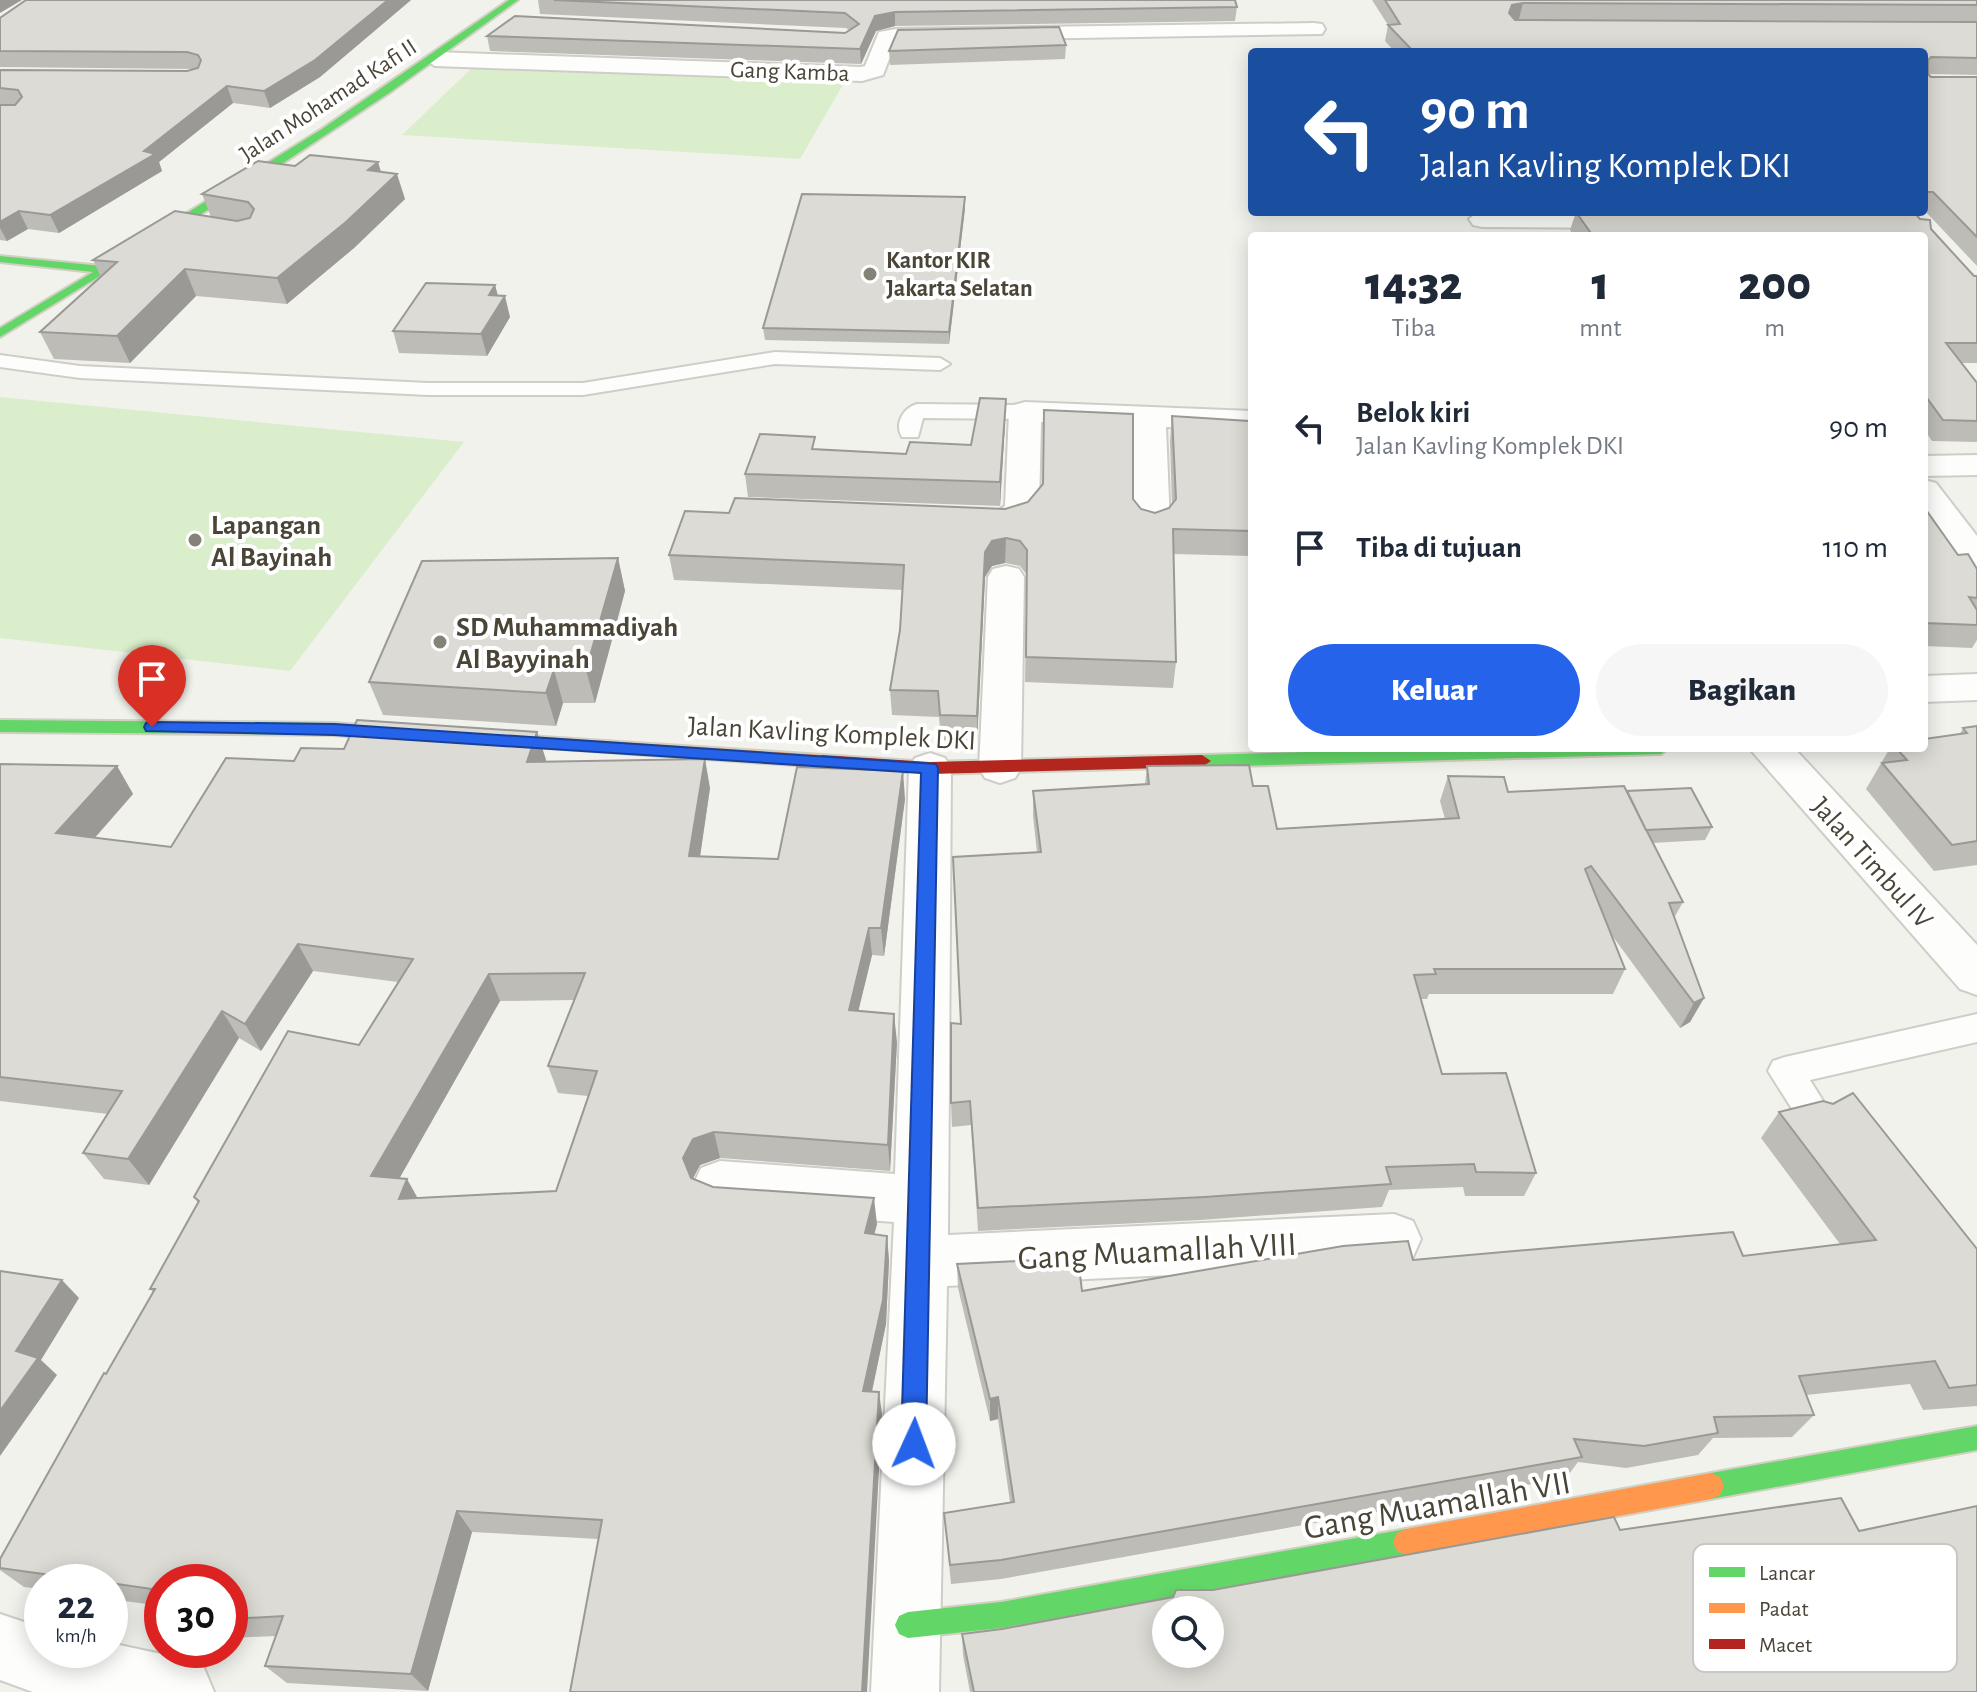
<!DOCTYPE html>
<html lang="id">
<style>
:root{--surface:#fff;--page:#f6f6f7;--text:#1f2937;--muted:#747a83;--accent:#2563eb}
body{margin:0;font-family:"Alegreya Sans",sans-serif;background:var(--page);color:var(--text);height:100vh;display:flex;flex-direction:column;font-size:30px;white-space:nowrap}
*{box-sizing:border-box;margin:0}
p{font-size:26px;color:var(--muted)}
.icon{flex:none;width:44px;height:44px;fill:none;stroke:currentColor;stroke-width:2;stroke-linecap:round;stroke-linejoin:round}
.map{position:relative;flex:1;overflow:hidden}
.panel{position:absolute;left:1248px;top:232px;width:680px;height:520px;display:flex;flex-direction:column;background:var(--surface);border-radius:8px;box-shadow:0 4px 20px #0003}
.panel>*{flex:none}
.guide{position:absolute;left:1248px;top:48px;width:680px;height:168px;border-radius:8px;box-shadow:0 4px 20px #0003;background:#1a4fa0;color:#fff;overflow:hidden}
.tools{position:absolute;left:1152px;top:1596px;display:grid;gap:16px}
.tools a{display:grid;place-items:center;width:72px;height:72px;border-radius:50%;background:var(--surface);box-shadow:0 4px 20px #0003;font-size:40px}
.speed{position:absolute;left:24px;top:1564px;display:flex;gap:16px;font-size:40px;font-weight:700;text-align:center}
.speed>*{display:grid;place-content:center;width:104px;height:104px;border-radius:50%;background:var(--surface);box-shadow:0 4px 20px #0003;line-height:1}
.speed small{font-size:20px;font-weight:400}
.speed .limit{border:12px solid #d22;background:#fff;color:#111}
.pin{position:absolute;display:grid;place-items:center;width:68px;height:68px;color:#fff;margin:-82px -34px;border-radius:50% 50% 50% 0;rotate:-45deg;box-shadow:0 0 8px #0007}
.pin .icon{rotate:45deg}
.me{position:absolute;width:88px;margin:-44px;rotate:2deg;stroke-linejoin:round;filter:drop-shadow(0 0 6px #0008)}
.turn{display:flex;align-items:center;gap:28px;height:168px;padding:0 40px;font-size:36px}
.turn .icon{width:104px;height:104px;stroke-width:2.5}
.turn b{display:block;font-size:56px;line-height:68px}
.eta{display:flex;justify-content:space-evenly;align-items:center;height:136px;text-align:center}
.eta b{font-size:48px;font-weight:800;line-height:56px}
.primary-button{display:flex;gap:16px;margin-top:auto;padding:16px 40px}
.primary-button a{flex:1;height:92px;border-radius:48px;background:var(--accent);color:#fff;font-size:32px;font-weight:800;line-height:92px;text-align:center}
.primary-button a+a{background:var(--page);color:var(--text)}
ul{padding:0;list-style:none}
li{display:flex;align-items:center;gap:24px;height:120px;padding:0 40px}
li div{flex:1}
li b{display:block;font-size:30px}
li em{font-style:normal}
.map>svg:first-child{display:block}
.green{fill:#dbeecc}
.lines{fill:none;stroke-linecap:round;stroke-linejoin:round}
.lane-casing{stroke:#cecdc7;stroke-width:4}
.street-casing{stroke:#cecdc7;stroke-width:4}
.fast-casing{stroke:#d2d0c3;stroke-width:4}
.slow-casing{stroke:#d2d0c3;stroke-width:4}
.jam-casing{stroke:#d2d0c3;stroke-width:4}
.lane{fill:#fdfdfc;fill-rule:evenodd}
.street{fill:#fdfdfc;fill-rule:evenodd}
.fast{fill:#63d668;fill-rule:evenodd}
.slow{fill:#ff974d;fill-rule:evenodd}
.jam{fill:#b3261e;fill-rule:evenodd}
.wall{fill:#bdbcb7;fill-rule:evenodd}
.shaded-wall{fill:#9a9995}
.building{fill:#dcdbd5;stroke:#9a9995;stroke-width:2;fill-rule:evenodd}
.route{fill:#2563eb;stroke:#184099;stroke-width:2}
.poi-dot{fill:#858277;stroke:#fff;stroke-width:3}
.labels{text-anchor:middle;stroke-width:8;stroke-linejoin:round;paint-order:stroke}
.far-street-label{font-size:24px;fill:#4a4537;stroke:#fff}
.far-poi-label{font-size:24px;font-weight:bold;fill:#4a4537;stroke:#fff;text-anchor:start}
.poi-label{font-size:28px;font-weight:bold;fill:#4a4537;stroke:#fff;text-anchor:start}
.street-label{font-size:28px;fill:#4a4537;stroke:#fff}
.near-street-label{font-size:34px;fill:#4a4537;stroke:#fff}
.key{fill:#fff;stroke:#c9c7c3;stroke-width:2}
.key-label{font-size:22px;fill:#4a4537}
</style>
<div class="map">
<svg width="1977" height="1692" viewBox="0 0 1977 1692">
<rect width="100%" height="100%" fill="#f2f2ed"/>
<g class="green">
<polygon points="478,62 844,83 800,159 402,135"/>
<polygon points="0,397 464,442 290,671 0,638"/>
</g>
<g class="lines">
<g class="lane-casing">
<g id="lane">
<polygon points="775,352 940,358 950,364 940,370 775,364 583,395 428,395 80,378 0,367 0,355 80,366 428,383 583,383"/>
<path d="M917 404 1025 405 1036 412 1025 419 923 418 918 437H902C894 424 903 408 917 404Z"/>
<polygon points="1977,1014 1977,1042 1810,1080 1830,1112 1825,1123 1813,1127 1801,1123 1768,1071 1773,1061 1785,1057"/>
</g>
</g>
<g class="street-casing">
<g id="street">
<polygon points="1314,23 1322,24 1325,29 1322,34 896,41 883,75 862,81 435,66 424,59 435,52 861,67 865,66 879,32 896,29"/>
<polygon points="1478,212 1634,212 1643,214 1647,220 1643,226 1634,228 1482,227 1473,225 1469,219"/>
<path d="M1025 402 1252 411V431L1166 427 1170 524 1164 531 1152 535 1140 531 1134 524V426L1041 422 1039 509C1022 535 988 534 961 527L955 520 961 513 999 510 1005 506 1009 412 1014 405Z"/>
<polygon points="1977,455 1977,475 1924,476 1924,456"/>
<polygon points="1924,480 1936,483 1977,536 1977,571 1964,568 1924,514"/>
<polygon points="1006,566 1019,569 1024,577 1021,768 1015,778 1000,783 985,778 979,768 988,577 993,569"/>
<polygon points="1977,674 1977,700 1924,702 1924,676"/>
<polygon points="1749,748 1794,748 1977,945 1977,995 1960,989"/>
<polygon points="930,753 945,758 951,768 948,1235 1394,1214 1413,1221 1421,1239 1413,1257 1394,1264 947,1286 939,1692 871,1692 894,1222 720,1209 701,1202 693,1185 701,1168 720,1161 895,1174 909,768 915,758"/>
<polygon points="0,1614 42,1628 42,1650 110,1650 110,1643 180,1658 204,1668 214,1692 33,1692 0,1680"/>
</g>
</g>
<g class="fast-casing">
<g id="fast">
<polygon points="509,0 518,0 392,91 265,175 0,337 0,328 93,272 0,262 0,256 102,266 322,129"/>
<polygon points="0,720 334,723 413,729 421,735 413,741 334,735 0,732"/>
<polygon points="1455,748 1669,748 1661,754 1202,767 1193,761 1202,755"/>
<polygon points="1977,1426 1977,1450 1711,1499 1702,1495 1698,1486 1702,1477 1711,1473"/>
<polygon points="1406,1529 1415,1533 1419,1542 1415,1551 1406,1555 1001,1628 908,1638 899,1634 895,1625 899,1616 908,1612 1001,1602"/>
</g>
</g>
<g class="slow-casing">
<g id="slow">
<polygon points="482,733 822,755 831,761 822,767 476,743 474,739 476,735"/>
<polygon points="1711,1473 1720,1477 1724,1486 1720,1495 1711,1499 1406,1555 1397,1551 1393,1542 1397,1533 1406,1529"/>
</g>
</g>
<g class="jam-casing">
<polygon id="jam" points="822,755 930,762 1202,755 1211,761 1202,767 930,774 816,765 813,761"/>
</g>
<use href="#lane" class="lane"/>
<use href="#street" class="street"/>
<use href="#fast" class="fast"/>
<use href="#slow" class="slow"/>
<use href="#jam" class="jam"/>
</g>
<g class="wall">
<polygon points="26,0 411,0 320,77 270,108 233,103 159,162 162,171 59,233 28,229 7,241 0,240 0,105 9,105 0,104 0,70 187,71 195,69 0,67 0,18"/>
<polygon points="538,0 1235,0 1237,7 1235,21 895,26 876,31 861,64 490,51 487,36 845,33 849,30 846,28 540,14"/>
<polygon points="1372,0 1977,0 1977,21 1516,20 1977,22 1977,75 1928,74 1931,77 1977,77 1977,266 1924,210 1924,52 1395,52 1385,41 1388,25"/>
<polygon points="1066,45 1065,59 890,65 889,51"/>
<polygon points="295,166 381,172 405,199 354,248 287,304 196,296 130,363 54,359 40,332 101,277 93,260 211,217 202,194"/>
<polygon points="965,208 949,344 765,340 763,328"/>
<polygon points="1576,212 1931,229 1974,276 1977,276 1977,363 1961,363 1977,383 1977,442 1932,441 1924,429 1924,236 1574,236 1570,230"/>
<polygon points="495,285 498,296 510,317 487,356 399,353 393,331"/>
<polygon points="1172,416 1252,447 1252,556 1173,554 1176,662 1173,688 1025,682 1027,575 1020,566 1005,563 992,566 985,577 977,742 941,740 939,717 892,715 890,690 900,630 903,590 674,580 669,555 729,513 1005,509 1133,499 1141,509 1155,513 1169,508 1172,504 1170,441"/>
<polygon points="1005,422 1000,506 748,497 745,474 817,449 906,454 971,445"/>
<polygon points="1924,507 1958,555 1977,569 1977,640 1972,648 1924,646"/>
<polygon points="618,558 625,591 595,703 563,703 556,726 383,715 369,682"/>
<polygon points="1977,726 1977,865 1934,871 1866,789 1890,748 1924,748 1960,734 1963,728"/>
<path d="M537 732 546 760 545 762 710 788 700 856 778 859 905 799 884 956 872 955 858 1011 897 1042 890 1171 720 1158 700 1165 693 1178 713 1187 877 1224 874 1235 887 1236 889 1261 886 1324 872 1392 882 1414 598 1539 472 1532 428 1691 287 1683 265 1666 276 1636 230 1638V1582H162V1633L148 1623 154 1605 110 1599V1582H42V1589L24 1587 0 1570V1559L153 1292 150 1289 198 1203 194 1197 359 1045 398 982 313 971 261 1051 239 1038 149 1185 104 1179 83 1153 108 1114 0 1101V764L117 766 133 794 95 838 171 847 294 761 344 749ZM574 1000 548 1066 558 1093 588 1096 556 1191 417 1198 399 1178 500 1001Z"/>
<polygon points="1147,766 1253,786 1277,829 1445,819 1440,801 1448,776 1508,792 1627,792 1712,827 1705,840 1652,843 1683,902 1674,918 1704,998 1690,1022 1680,1028 1611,934 1625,969 1613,994 1429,994 1427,999 1421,999 1442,1074 1536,1173 1524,1196 1465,1196 1463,1187 1389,1190 1382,1207 1200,1220 978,1231 971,1125 952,1127 951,1103 961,1024 953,857 1037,852 1033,816 1033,791 1145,784"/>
<polygon points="1779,1112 1977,1249 1977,1406 1923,1410 1910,1384 1806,1395 1814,1415 1792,1437 1713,1438 1698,1455 1626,1468 1578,1462 1566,1478 1001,1579 951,1584 944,1513 1010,1502 998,1419 990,1421 958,1288 957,1264 1082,1291 1413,1260 1743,1256 1840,1244 1761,1138"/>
<polygon points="1620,1530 1859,1531 1977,1692 970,1692 963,1655 962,1634 1002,1629 1213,1590"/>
</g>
<g class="shaded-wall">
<polygon points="0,0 22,0 0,13"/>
<polygon points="388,0 411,0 320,77 270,108 264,91"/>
<polygon points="1523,3 1519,19 1508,21 1509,13 1512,5"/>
<polygon points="895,12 895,26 876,31 861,64 860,49 875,16"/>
<polygon points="227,86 233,103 159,162 162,171 59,233 50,215 144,151"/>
<polygon points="378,162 385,185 397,174 405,199 354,248 287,304 277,278 368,170"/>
<polygon points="965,197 965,208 949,344 949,332"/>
<polygon points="19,211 28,229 7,241 0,228 0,222"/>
<polygon points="185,269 196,296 130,363 117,336"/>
<polygon points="495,285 500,304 505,296 510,317 487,356 481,334 489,295"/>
<polygon points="1006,399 1005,422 1000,506 1000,482"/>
<polygon points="1006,538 1005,563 992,566 985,577 977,742 977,716 985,552 992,541"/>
<polygon points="618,558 625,591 595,703 586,670"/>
<polygon points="554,670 563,703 556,726 546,693"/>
<polygon points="537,732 546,760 536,790 527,762"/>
<polygon points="705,759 710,788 696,884 689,856"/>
<polygon points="117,766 133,794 74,861 56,833"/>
<polygon points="903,771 905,799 884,956 881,928"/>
<polygon points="869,928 872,955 852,1037 849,1010"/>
<polygon points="298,944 313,971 261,1051 245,1024"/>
<polygon points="489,974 500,1001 386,1202 371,1176"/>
<polygon points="1704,998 1690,1022 1680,1028 1694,1003"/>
<polygon points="222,1011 239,1038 149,1185 128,1159"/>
<polygon points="894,1014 897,1042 890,1171 888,1145"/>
<polygon points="714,1132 720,1158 700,1165 690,1184 683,1158 693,1139"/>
<polygon points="407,1179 421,1204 399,1199"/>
<polygon points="874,1198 877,1224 868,1258 865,1233"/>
<polygon points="887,1236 889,1261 886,1324 867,1414 863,1391"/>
<polygon points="62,1280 79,1298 41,1360 57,1375 0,1456 0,1411 16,1351"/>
<polygon points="879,1392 882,1414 867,1692 862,1692"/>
<polygon points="998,1397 998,1419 990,1421 990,1399"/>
<polygon points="457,1511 472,1532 428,1691 411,1674"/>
</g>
<g class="building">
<polygon points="26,0 388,0 315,60 264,91 227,86 144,151 155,154 50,215 19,211 0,222 0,105 15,105 22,97 18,90 0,88 0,70 187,71 198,68 201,60 198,55 187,52 0,51 0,18"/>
<polygon points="554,0 1235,0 1237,7 895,12 875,16 860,49 487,36 515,16 845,33 859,24 845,13"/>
<polygon points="1385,0 1977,0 1977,5 1523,3 1512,5 1509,13 1515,20 1977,22 1977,58 1931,57 1928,60 1928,74 1931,77 1977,77 1977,237 1933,192 1924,192 1924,52 1414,52 1388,25 1400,24"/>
<polygon points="1059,27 1066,45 889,51 898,30"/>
<polygon points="310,155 378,162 368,170 397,174 346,222 277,278 185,269 117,336 40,332 117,262 93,260 175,211 237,221 250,218 254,209 248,202 202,194 258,161 295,166"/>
<polygon points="802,194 965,197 949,332 763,328"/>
<polygon points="1576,212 1914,212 1920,219 1930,220 1931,229 1974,276 1977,276 1977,343 1946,343 1977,383 1977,421 1943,420 1924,394 1924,236 1593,236"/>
<polygon points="426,283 495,285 489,295 505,296 481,334 393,331"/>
<polygon points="980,398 1006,399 1000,482 745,474 760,434 815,437 812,449 906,454 910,442 971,445"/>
<polygon points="1044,410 1133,414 1133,499 1141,509 1155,513 1169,508 1176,499 1172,416 1249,421 1252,447 1252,531 1173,529 1176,662 1026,657 1027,550 1020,541 1006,538 992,541 985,552 977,716 940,715 938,691 890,690 900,630 904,565 669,555 685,511 729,513 735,498 1005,509 1028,502 1043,484"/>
<polygon points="1924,507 1958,555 1968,554 1977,569 1977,598 1969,597 1977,610 1977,625 1924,623"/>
<polygon points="618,558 586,670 554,670 546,693 369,682 422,561"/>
<path d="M357 720 537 732 527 762 705 759 689 856 778 859 797 767 903 771 881 928H869L849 1010 894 1014 888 1145 714 1132 693 1139 683 1158 691 1178 713 1187 874 1198 865 1233 887 1236 883 1300 863 1391 879 1392 862 1692H570L602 1520 457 1511 411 1674 265 1666 283 1616 230 1619V1582H162V1622L148 1623 159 1590 110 1583V1582H101L0 1568V1559L104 1373 106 1374 155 1289H150L199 1201 194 1197 288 1031 359 1045 413 959 298 944 245 1024 222 1011 128 1159 83 1153 122 1091 0 1077V764L117 766 56 833 171 847 226 758 294 761 301 748 344 749ZM585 973 548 1066 597 1071 556 1191 399 1199 407 1179 371 1176 489 974Z"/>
<polygon points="1977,726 1977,841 1952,845 1882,763 1907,760 1896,748 1924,748 1924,739 1967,733 1963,728"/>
<polygon points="1249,765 1253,786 1268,786 1277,829 1459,818 1448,776 1504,777 1508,792 1624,786 1683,902 1669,903 1704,998 1694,1003 1591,866 1585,869 1625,969 1434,969 1436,974 1414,975 1442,1074 1506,1073 1536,1173 1476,1172 1474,1164 1386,1167 1391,1184 1205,1197 978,1208 970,1101 951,1103 951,1023 961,1024 953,857 1041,852 1033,791 1149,784 1147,766"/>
<polygon points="1691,788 1712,827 1646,830 1627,791"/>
<polygon points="1853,1093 1977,1249 1977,1385 1949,1388 1935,1361 1799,1376 1814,1415 1714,1417 1718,1433 1644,1446 1574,1439 1582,1457 1001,1560 950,1565 944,1513 1014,1502 998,1397 990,1399 957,1264 1078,1258 1082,1291 1343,1246 1408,1241 1413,1260 1733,1232 1743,1256 1876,1240 1779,1112 1823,1101 1833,1104"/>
<polygon points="0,1271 62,1280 16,1351 38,1358 0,1411"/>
<path d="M1841 1498 1859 1531 1977 1506V1692H974L962 1634 1002 1629 1173 1597 1176 1590H1213L1614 1517 1620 1530ZM1166 1610H1210V1654H1166Z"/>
</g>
<polygon class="route" points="152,722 334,724 936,764 938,768 926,1444 923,1452 914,1456 905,1452 901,1444 921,773 334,735 146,731 144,727 146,723"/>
<g class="poi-dot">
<circle cx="870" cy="274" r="8"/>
<circle cx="195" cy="540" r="8"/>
<circle cx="440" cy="642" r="8"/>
</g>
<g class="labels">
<g class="far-street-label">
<text transform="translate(790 71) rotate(2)" y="8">Gang Kamba</text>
<text transform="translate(328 100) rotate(-33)" y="8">Jalan Mohamad Kafi II</text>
</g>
<g class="far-poi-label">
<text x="886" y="268">Kantor KIR<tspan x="886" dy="28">Jakarta Selatan</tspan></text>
</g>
<g class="poi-label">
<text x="211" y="534">Lapangan<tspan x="211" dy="32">Al Bayinah</tspan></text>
<text x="456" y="636">SD Muhammadiyah<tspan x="456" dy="32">Al Bayyinah</tspan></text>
</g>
<g class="street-label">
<text transform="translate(832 732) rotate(3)" y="10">Jalan Kavling Komplek DKI</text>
<text transform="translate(1873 862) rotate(48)" y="10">Jalan Timbul IV</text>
</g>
<g class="near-street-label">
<text transform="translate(1157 1250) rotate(-3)" y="12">Gang Muamallah VIII</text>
<text transform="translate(1437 1504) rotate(-10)" y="12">Gang Muamallah VII</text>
</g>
</g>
<rect x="1693" y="1544" width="264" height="128" rx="12" class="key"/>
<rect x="1709" y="1567" width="36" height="10" fill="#63d668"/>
<rect x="1709" y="1603" width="36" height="10" fill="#ff974d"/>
<rect x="1709" y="1639" width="36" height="10" fill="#b3261e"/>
<g class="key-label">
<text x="1759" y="1580">Lancar</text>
<text x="1759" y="1616">Padat</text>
<text x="1759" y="1652">Macet</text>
</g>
</svg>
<div class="tools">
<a><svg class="icon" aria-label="search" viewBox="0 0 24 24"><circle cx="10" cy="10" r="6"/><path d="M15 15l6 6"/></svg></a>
</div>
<div class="speed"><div>22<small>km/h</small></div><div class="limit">30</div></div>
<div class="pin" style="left:152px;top:727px;background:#d93025"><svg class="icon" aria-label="arrive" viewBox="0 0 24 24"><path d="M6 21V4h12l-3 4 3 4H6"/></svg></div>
<svg class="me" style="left:914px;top:1444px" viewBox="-20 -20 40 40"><circle r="19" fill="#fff"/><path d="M0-13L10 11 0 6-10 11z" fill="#2563eb"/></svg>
<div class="guide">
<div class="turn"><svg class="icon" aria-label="left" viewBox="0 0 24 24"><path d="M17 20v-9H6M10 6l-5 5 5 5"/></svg><div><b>90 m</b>Jalan Kavling Komplek DKI</div></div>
</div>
<section class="panel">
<div class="eta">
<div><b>14:32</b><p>Tiba</p></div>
<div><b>1</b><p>mnt</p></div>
<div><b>200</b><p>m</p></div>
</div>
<ul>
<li><svg class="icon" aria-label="left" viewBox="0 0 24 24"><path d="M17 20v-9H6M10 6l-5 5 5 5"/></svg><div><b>Belok kiri</b><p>Jalan Kavling Komplek DKI</p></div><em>90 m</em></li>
<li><svg class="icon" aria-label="arrive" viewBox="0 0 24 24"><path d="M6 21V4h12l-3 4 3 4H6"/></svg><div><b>Tiba di tujuan</b></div><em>110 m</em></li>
</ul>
<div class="primary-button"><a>Keluar</a><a>Bagikan</a></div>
</section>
</div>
